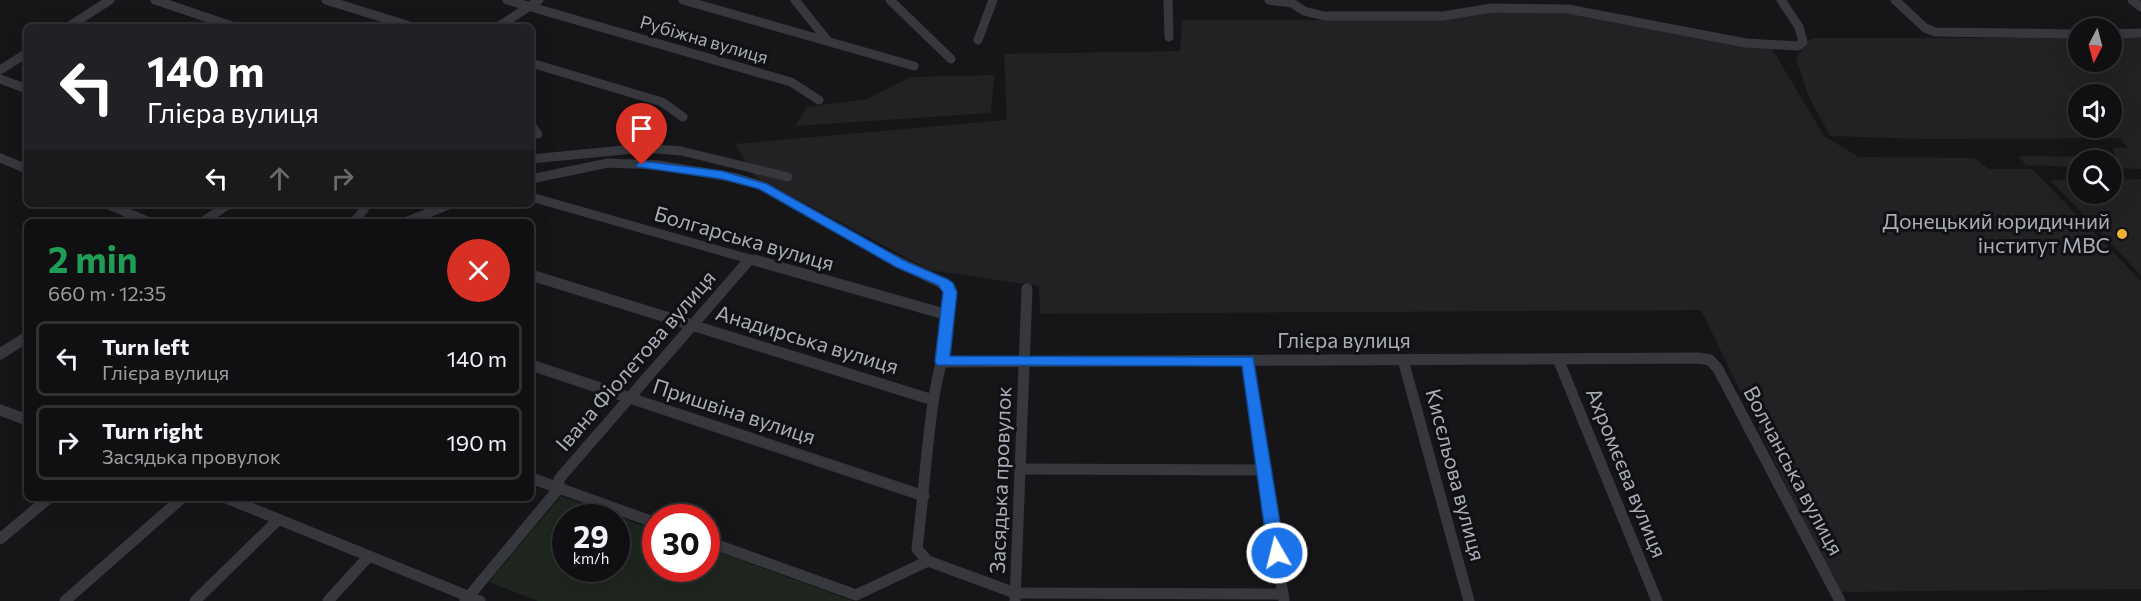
<!DOCTYPE html>
<meta charset="utf-8">
<style>
:root{--surface:#101012;--page:#1e1e20;--text:#f1f3f6;--muted:#9c9d9f;--line:#303032}
body{margin:0;font-family:Commissioner,sans-serif;background:var(--page);color:var(--text);height:100vh;display:flex;flex-direction:column;font-size:22px;white-space:nowrap}
*{box-sizing:border-box;margin:0}
p{font-size:20px;color:var(--muted)}
.icon{flex:none;width:33px;height:33px;fill:none;stroke:currentColor;stroke-width:2;stroke-linecap:round;stroke-linejoin:round}
.map{position:relative;flex:1;overflow:hidden}
.sheet{position:absolute;left:24px;top:219px;width:510px;height:282px;display:flex;flex-direction:column;background:var(--surface);border-radius:9px;box-shadow:0 6px 24px #0002,0 0 0 2px var(--line)}
.sheet>*{flex:none}
.top-card{position:absolute;left:24px;top:24px;width:510px;height:183px;border-radius:9px;box-shadow:0 6px 24px #0002,0 0 0 2px var(--line);background:#202124;color:#fff;overflow:hidden}
.needle{width:39px;rotate:186deg}
.tools{position:absolute;left:2068px;top:18px;display:grid;gap:12px}
.tools a{display:grid;place-items:center;width:54px;height:54px;border-radius:50%;background:var(--surface);box-shadow:0 6px 24px #0002,0 0 0 2px var(--line);font-size:30px}
.speed{position:absolute;left:552px;top:504px;display:flex;gap:12px;font-size:30px;font-weight:700;text-align:center}
.speed>*{display:grid;place-content:center;width:78px;height:78px;border-radius:50%;background:var(--surface);box-shadow:0 6px 24px #0002,0 0 0 2px var(--line);line-height:1}
.speed small{font-size:15px;font-weight:400}
.speed .limit{border:9px solid #d22;background:#fff;color:#111}
.pin{position:absolute;display:grid;place-items:center;width:51px;height:51px;color:#fff;margin:-62px -26px;border-radius:50% 50% 50% 0;rotate:-45deg;box-shadow:0 0 6px #0007}
.pin .icon{rotate:45deg}
.me{position:absolute;width:66px;margin:-33px;rotate:352deg;stroke-linejoin:round;filter:drop-shadow(0 0 4px #0008)}
.turn{display:flex;align-items:center;gap:21px;height:126px;padding:0 24px;font-size:27px}
.turn .icon{width:78px;height:78px;stroke-width:2.5}
.turn b{display:block;font-size:42px;line-height:51px}
.lanes{display:flex;align-items:center;height:57px;padding:0 24px;background:#0003;justify-content:center;gap:30px;direction:ltr}
.lanes .off{opacity:.35}
.round{display:grid;place-items:center;flex:none;width:63px;height:63px;border-radius:32px;background:var(--page)}
.summary{display:flex;align-items:center;justify-content:space-between;height:102px;padding:0 24px}
h1{font-size:36px;font-weight:700;line-height:45px;color:#1e9e55}
ul{padding:0;list-style:none}
li{display:flex;align-items:center;gap:18px;height:75px;margin:0 12px 9px;padding:0 12px;border:3px solid var(--line);border-radius:9px}
li div{flex:1}
li b{display:block;font-size:22px}
li em{font-style:normal}
.map>svg:first-child{display:block}
.built{fill:#222225;fill-rule:evenodd}
.green{fill:#1e261f;fill-rule:evenodd}
.lines{fill:none;stroke-linecap:round;stroke-linejoin:round}
.minor-far1{stroke:#37383d;stroke-width:9}
.minor{stroke:#37383d;stroke-width:11}
.route{fill:#1a73e8;stroke:#114b97;stroke-width:1.5}
.poi-dot{fill:#f2b134;stroke:#111113;stroke-width:2}
.labels{text-anchor:middle;stroke-width:6;stroke-linejoin:round;paint-order:stroke}
.far-street-label{font-size:18px;fill:#a8adb8;stroke:#111113}
.poi-label{font-size:21px;fill:#a8adb8;stroke:#111113;text-anchor:end}
.street-label{font-size:21px;fill:#a8adb8;stroke:#111113}
</style>
<div class="map">
<svg width="2141" height="601" viewBox="0 0 2141 601">
<rect width="100%" height="100%" fill="#161618"/>
<g class="built">
<polygon points="1495,10 1574,12 1771,47 1824,136 1859,157 1974,158 1989,169 2032,169 2141,281 2141,589 1838,592 1701,310 1040,314 1039,286 929,270 754,176 735,144 1007,120 1004,54 1180,51 1182,20 1422,20"/>
<path d="M1817 38H2079V62H2112V38H2141V169L2112 168V160H2079V167L2026 165 2018 156 2116 157 2112 148H2128L2119 138 1922 139 1830 136 1808 95 1796 58 1808 40ZM2079 94H2112V128H2079Z"/>
<polygon points="994,75 991,113 795,126 807,107 867,99 911,77"/>
<polygon points="2141,179 2141,275 2050,180 2079,180 2079,194 2112,194 2112,180"/>
</g>
<path class="green" d="M561 496 655 530 656 568H706L707 548 853 601H538L489 582ZM566 518H616V568H566Z"/>
<g class="lines">
<g class="minor-far1">
<polyline points="155,0 235,27"/>
<polyline points="326,0 413,27"/>
<polyline points="507,0 791,82 819,100"/>
<polyline points="683,0 914,66"/>
<polyline points="795,0 827,40"/>
<polyline points="890,0 951,59"/>
<polyline points="1168,0 1169,37"/>
<polyline points="1269,0 1292,3 1304,11 1324,16 1443,16 1492,8 1568,9 1746,43 1798,46 1803,42 1799,27 1781,0"/>
<polyline points="1895,0 1925,28 1935,32 2079,34"/>
<polyline points="2132,0 2141,7"/>
<polyline points="68,27 110,0"/>
<polyline points="498,27 539,0"/>
<polyline points="2112,34 2141,33"/>
<polyline points="978,40 993,0"/>
<polyline points="531,63 662,102 683,117"/>
<polyline points="0,70 27,53"/>
<polyline points="0,79 27,89"/>
<polyline points="531,125 538,134"/>
<polyline points="0,158 27,169"/>
<polyline points="531,159 644,148 681,151 788,177"/>
<polyline points="531,179 608,163 659,165 737,178 763,186 897,262"/>
<polyline points="531,197 760,262"/>
<polyline points="107,204 149,222"/>
<polyline points="202,222 229,204"/>
<polyline points="354,222 368,204"/>
<polyline points="405,222 451,204"/>
<polyline points="748,262 750,259"/>
</g>
<g class="minor">
<polyline points="754,260 948,315"/>
<path d="M894 260 948 286C955 325 938 365 933 403 926 452 923 501 917 549L928 561"/>
<polyline points="531,275 933,400"/>
<polyline points="0,354 27,337"/>
<polyline points="1558,359 1657,601"/>
<polyline points="1403,360 1469,601"/>
<polyline points="1248,361 1284,601"/>
<polyline points="942,362 1698,358 1710,360 1718,369 1840,601"/>
<polyline points="531,365 924,496"/>
<polyline points="0,410 27,420"/>
<polyline points="1021,469 1265,470"/>
<polyline points="531,478 656,523"/>
<polyline points="226,498 480,601"/>
<polyline points="0,539 49,498"/>
<polyline points="706,541 856,595 928,561 1015,593 1283,594"/>
<polyline points="65,601 182,498"/>
<polyline points="195,601 278,520"/>
<polyline points="328,601 369,556"/>
<polyline points="465,601 559,488 559,479 749,260"/>
<polyline points="1015,601 1027,289"/>
</g>
</g>
<polygon class="route" points="642,161 722,171 767,184 905,261 947,279 953,283 957,292 950,356 1253,357 1285,553 1283,558 1277,560 1271,558 1268,553 1242,366 937,365 935,362 943,292 938,285 896,267 759,189 722,179 638,167 636,165"/>
<circle class="poi-dot" cx="2122" cy="234" r="6"/>
<g class="labels">
<g class="far-street-label">
<text transform="translate(704 40) rotate(16)" y="6">Рубіжна вулиця</text>
</g>
<g class="poi-label">
<text x="2110" y="229">Донецький юридичний<tspan x="2110" dy="24">інститут МВС</tspan></text>
</g>
<g class="street-label">
<text transform="translate(744 239) rotate(16)" y="7">Болгарська вулиця</text>
<text transform="translate(807 340) rotate(17)" y="7">Анадирська вулиця</text>
<text x="1344" y="348">Глієра вулиця</text>
<text transform="translate(636 361) rotate(-49)" y="7">Івана Фіолетова вулиця</text>
<text transform="translate(734 412) rotate(18)" y="7">Пришвіна вулиця</text>
<text transform="translate(1793 471) rotate(62)" y="7">Волчанська вулиця</text>
<text transform="translate(1626 473) rotate(68)" y="7">Ахромєєва вулиця</text>
<text transform="translate(1455 475) rotate(75)" y="7">Кисєльова вулиця</text>
<text transform="translate(1001 480) rotate(-88)" y="7">Засядька провулок</text>
</g>
</g>
</svg>
<div class="tools">
<a><svg class="needle" viewBox="-14 -14 28 28"><path d="M0-13l5 13h-10z" fill="#e53935"/><path d="M0 13l5-13h-10z" fill="#9c9d9f"/></svg></a>
<a><svg class="icon" aria-label="sound" viewBox="0 0 24 24"><path d="M4 9h4l5-4v14l-5-4H4zM17 9q2 3 0 6"/></svg></a>
<a><svg class="icon" aria-label="search" viewBox="0 0 24 24"><circle cx="10" cy="10" r="6"/><path d="M15 15l6 6"/></svg></a>
</div>
<div class="speed"><div>29<small>km/h</small></div><div class="limit">30</div></div>
<div class="pin" style="left:642px;top:165px;background:#d93025"><svg class="icon" aria-label="arrive" viewBox="0 0 24 24"><path d="M6 21V4h12l-3 4 3 4H6"/></svg></div>
<svg class="me" style="left:1277px;top:553px" viewBox="-20 -20 40 40"><circle r="17" fill="#1a73e8" stroke="#fff" stroke-width="3"/><path d="M0-11L8 9 0 5-8 9z" fill="#fff"/></svg>
<div class="top-card">
<div class="turn"><svg class="icon" aria-label="left" viewBox="0 0 24 24"><path d="M17 20v-9H6M10 6l-5 5 5 5"/></svg><div><b>140 m</b>Глієра вулиця</div></div>
<div class="lanes"><svg class="icon" aria-label="left" viewBox="0 0 24 24"><path d="M17 20v-9H6M10 6l-5 5 5 5"/></svg><svg class="icon off" aria-label="ahead" viewBox="0 0 24 24"><path d="M12 20V5M6 11l6-6 6 6"/></svg><svg class="icon off" aria-label="right" viewBox="0 0 24 24"><path d="M7 20v-9h11M14 6l5 5-5 5"/></svg></div>
</div>
<section class="sheet">
<div class="summary"><div><h1>2 min</h1><p>660 m · 12:35</p></div><a class="round" style="background:#d93025;color:#fff"><svg class="icon" aria-label="close" viewBox="0 0 24 24"><path d="M6 6l12 12M18 6L6 18"/></svg></a></div>
<ul>
<li><svg class="icon" aria-label="left" viewBox="0 0 24 24"><path d="M17 20v-9H6M10 6l-5 5 5 5"/></svg><div><b>Turn left</b><p>Глієра вулиця</p></div><em>140 m</em></li>
<li><svg class="icon" aria-label="right" viewBox="0 0 24 24"><path d="M7 20v-9h11M14 6l5 5-5 5"/></svg><div><b>Turn right</b><p>Засядька провулок</p></div><em>190 m</em></li>
</ul>
</section>
</div>
